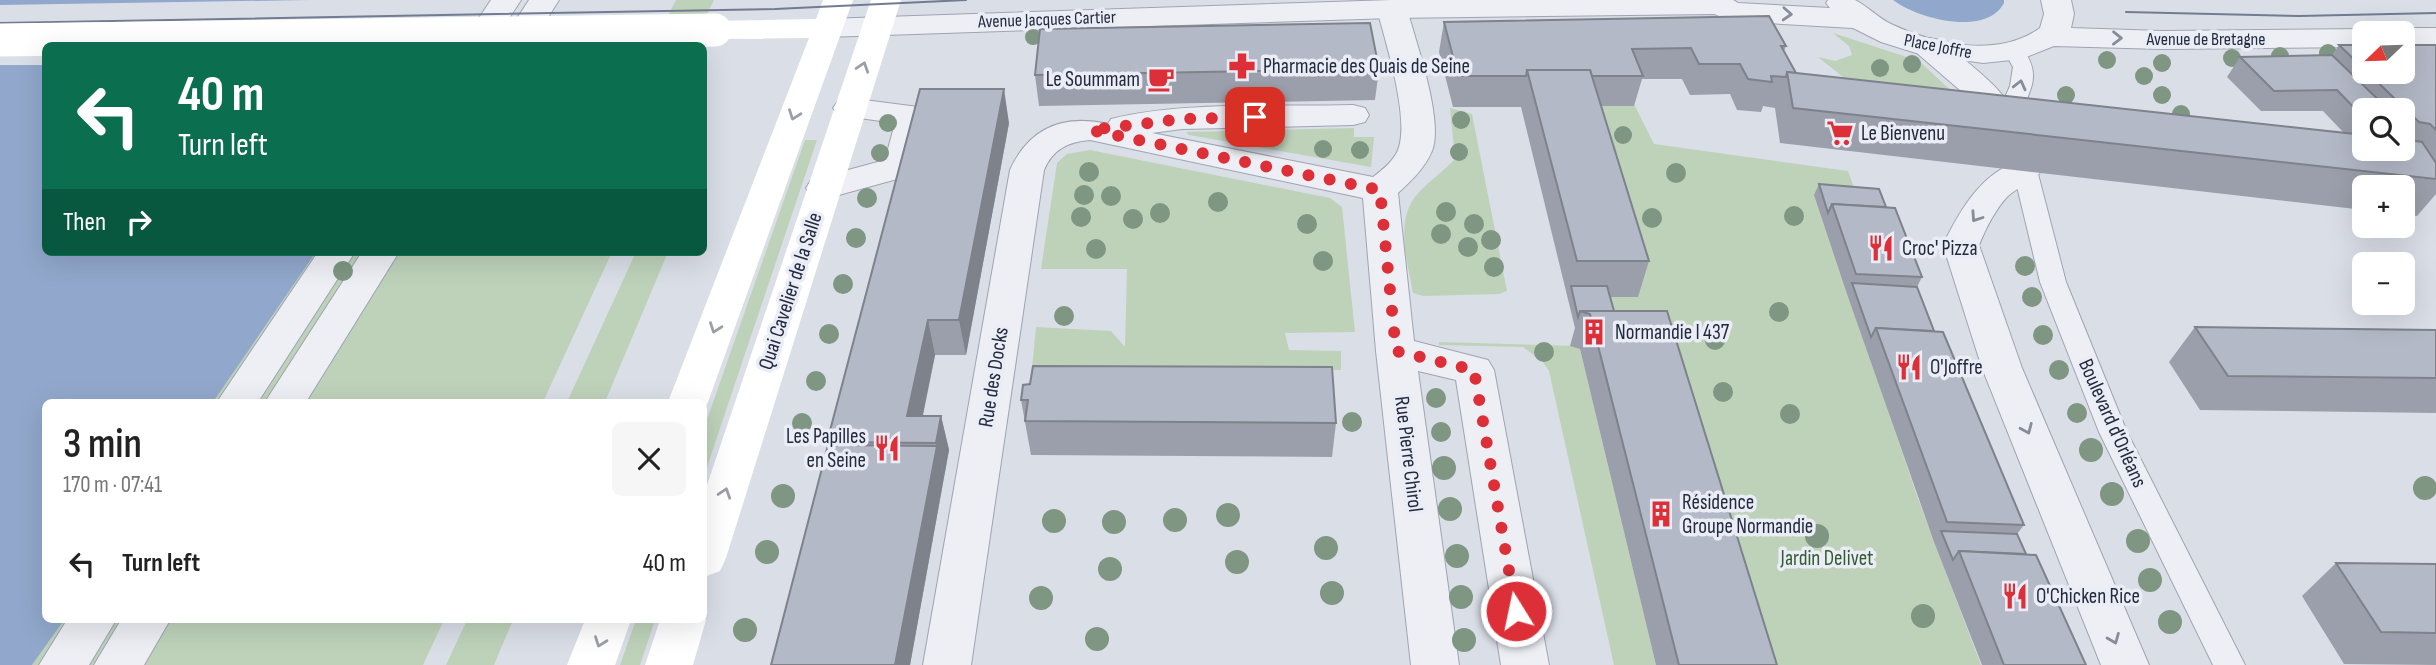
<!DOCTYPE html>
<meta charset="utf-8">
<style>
:root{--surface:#fff;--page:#f6f6f6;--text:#222;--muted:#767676}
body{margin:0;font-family:"Sofia Sans Condensed",sans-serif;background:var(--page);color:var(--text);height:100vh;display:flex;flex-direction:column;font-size:26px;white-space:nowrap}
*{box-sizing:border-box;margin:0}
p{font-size:23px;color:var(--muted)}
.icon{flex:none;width:38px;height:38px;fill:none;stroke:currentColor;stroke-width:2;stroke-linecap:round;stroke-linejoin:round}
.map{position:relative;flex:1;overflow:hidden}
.details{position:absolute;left:42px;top:399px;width:665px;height:224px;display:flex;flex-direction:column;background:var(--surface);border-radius:10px;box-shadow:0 7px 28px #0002}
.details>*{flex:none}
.banner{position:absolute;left:42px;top:42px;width:665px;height:214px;border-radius:10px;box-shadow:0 7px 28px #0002;background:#0b6e4f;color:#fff;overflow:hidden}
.needle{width:46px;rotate:247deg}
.fabs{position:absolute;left:2352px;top:21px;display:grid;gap:14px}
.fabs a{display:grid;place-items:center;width:63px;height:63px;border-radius:10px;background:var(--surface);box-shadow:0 7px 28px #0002;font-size:35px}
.pin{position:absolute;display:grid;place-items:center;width:60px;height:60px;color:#fff;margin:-30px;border-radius:14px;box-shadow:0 4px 10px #0006}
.me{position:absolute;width:77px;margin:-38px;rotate:350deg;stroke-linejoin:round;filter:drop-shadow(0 0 5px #0008)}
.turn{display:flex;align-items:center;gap:24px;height:147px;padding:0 21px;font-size:32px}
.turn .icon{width:91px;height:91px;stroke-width:2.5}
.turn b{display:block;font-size:49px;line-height:60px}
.then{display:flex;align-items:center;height:66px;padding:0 21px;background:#0003;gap:14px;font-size:26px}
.round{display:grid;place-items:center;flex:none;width:74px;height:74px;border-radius:10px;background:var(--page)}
.summary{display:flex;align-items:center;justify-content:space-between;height:119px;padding:0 21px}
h1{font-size:42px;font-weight:600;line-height:52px}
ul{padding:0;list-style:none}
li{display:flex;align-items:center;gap:21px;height:91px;padding:0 21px}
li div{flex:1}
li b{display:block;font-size:26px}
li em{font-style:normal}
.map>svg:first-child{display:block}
.green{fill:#bed2ba}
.water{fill:#91a8cc}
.pier{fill:#dadee7}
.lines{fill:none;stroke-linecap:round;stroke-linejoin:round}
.service-casing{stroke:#9fa4b1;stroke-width:2}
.pedestrian-casing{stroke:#9fa4b1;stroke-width:2}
.minor-casing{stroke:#9fa4b1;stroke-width:2}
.tertiary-casing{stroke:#9fa4b1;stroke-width:2}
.service{fill:#edeff5;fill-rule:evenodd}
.pedestrian{fill:#edeff5;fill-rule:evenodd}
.minor{fill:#edeff5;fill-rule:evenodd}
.tertiary{fill:#edeff5;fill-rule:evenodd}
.secondary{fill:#fff;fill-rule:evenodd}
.tram{stroke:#727b92;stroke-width:2}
.secondary-bridge{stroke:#fff;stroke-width:33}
.tree{fill:#7e9682}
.wall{fill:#9b9fab;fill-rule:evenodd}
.shaded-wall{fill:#7e828b}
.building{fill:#b4b9c7;stroke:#7e828b;stroke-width:2}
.oneway{stroke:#888c9a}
.oneway2{stroke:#9c9fa8}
.route{stroke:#dc2f38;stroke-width:12;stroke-dasharray:0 21.6}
.labels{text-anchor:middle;stroke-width:7;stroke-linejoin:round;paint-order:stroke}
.far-street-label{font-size:18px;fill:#232a3e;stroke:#eaedf5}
.poi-label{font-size:21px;fill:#232a3e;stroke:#eaedf5;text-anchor:start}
.street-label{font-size:21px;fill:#232a3e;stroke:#eaedf5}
.park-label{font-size:21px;fill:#335b2f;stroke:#eaedf5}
</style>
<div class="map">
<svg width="2436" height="665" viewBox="0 0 2436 665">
<rect width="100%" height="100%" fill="#dadee7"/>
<g class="green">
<polygon points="676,0 714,0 692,45 652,46"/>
<polygon points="1833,33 1919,61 1961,100 1858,89 1818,57 1835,61 1852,55 1849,46"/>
<polygon points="1582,106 1635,106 1654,144 1848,171 1858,199 1815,196 1918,499 1981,665 1748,665 1618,346 1604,297 1638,297"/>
<path d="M1450 108 1472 114 1507 291 1499 294 1423 296 1413 293C1408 264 1395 223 1415 197 1425 184 1443 172 1455 159Z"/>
<polygon points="1354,128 1354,137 1374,137 1371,167 1189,135 1186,132"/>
<polygon points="805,140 817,140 704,476 704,428"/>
<polygon points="1090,150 1330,198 1342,207 1355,332 1285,333 1289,350 1341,351 1341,370 1032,368 1036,327 1111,331 1125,347 1127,269 1041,269 1057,163 1067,154"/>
<polygon points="316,252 612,252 543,402 212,402"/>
<polygon points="636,252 668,252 605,402 567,402"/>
<polygon points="1439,342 1576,346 1580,349 1656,665 1614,665 1549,371 1543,362 1523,347 1439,345"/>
<polygon points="63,620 444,620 423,665 32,665"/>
<polygon points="467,620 513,620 494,665 446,665"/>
<polygon points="636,620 655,620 640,665 620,665"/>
</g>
<g class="water">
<polygon points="0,0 489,0 46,46 46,252 316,252 213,402 46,402 46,620 64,620 32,665 0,665"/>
<path d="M1893 0H2004V3C1986 37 1918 19 1893 0Z"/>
</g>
<polygon class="pier" points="309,0 492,0 462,46 46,46 45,65 0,65 0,5"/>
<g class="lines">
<g class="service-casing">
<g id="service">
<path d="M2015 45 2022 47C2043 77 2030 90 2017 120L2014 125H1998L1995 120 2010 86 2013 67 2004 51 2008 47Z"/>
<polygon points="2025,163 2033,165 2037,170 2066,282 2127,432 2245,665 2213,665 2099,432 2040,282 2013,170 2017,165"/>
</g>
</g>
<g class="pedestrian-casing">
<g id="pedestrian">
<polygon points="491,0 521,0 491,46 460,46"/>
<polygon points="529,0 559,0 530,46 499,46"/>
<polygon points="318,252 355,252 258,402 217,402"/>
<polygon points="362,252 399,252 306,402 265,402"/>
<polygon points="67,620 116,620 89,665 39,665"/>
<polygon points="121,620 170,620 144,665 94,665"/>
</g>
</g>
<g class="minor-casing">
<g id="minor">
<path d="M1392 0 1402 3 1407 9C1416 43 1444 120 1432 151 1425 168 1411 181 1398 193L1414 341 1488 360 1494 370 1549 665H1501L1456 380 1418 371 1459 665H1411L1376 351 1363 198 1090 140C1068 142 1053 149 1044 170L971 665H923L1010 170C1029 128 1063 114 1108 124L1111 119C1182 101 1279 107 1353 105L1365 108 1369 115 1365 122 1353 125 1182 129 1152 133 1373 177C1381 171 1391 163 1396 154 1413 126 1385 41 1377 9L1382 3Z"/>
<path d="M1929 38 1940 40C1973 67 2010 92 2026 133L2021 140 2009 143 1997 140 1976 104 1918 54 1914 47 1918 40Z"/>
<polygon points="849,98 926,108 930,115 917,167 912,175 835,196 823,199 811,196 806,188 811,180 885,160 895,123 838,115 833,108 838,101"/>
<path d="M2025 159 2037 162 2042 170C2033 183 2018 186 2007 197 1995 210 1986 228 1979 245L2022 368 2149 665H2101L1982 368 1943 245C1961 208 1983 170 2025 159Z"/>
</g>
</g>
<g class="tertiary-casing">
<g id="tertiary">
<path d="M1392 0H1733L1738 3 1830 8 1826 3 1828 0C1836 0 1849 0 1855 0 1866 5 1878 18 1891 24 1935 45 1998 58 2040 28L2044 14 2041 0H2071L2074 14 2071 28 2162 31 2364 29 2376 33H2364V47L2162 49 2054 46 2021 59 1983 63 1916 53 1881 42 1853 28 1731 21 1714 14 1392 18 826 37 815 34 811 28 815 22 826 19Z"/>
<polygon points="2403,28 2436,28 2436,46 2403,46 2403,33 2390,33"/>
</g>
</g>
<use href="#service" class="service"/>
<use href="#pedestrian" class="pedestrian"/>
<use href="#minor" class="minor"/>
<use href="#tertiary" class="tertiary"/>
<g class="secondary">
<polygon points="823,0 853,0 708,402 704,411 704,402 668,402 809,38 715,39 704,36 700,30 704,24 715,21 816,19"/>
<polygon points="871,0 901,0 726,558 720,571 704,577 704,494"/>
<polygon points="704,614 706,620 693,665 645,665 660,620 704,620"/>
<polygon points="585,620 631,620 615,665 567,665"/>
</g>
<g class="tram">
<polyline points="2126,12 2299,16 2436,13"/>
<polyline points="0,23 775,9 966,0"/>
</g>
<polyline class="secondary-bridge" points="0,40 715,30"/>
</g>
<g class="tree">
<circle cx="1033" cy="37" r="8"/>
<circle cx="2328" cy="53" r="9"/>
<circle cx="2280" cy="56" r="9"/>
<circle cx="2232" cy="58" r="9"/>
<circle cx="2107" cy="60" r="9"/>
<circle cx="2162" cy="63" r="9"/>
<circle cx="1912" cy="64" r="9"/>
<circle cx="1880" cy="68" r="9"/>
<circle cx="2144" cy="76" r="9"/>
<circle cx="2066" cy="95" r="9"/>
<circle cx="2162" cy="95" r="9"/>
<circle cx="2181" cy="114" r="9"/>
<circle cx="1461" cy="120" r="9"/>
<circle cx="888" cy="123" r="9"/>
<circle cx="1623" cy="135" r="9"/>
<circle cx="1323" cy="149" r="9"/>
<circle cx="1360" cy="150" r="9"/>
<circle cx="1459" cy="152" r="9"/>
<circle cx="880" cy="153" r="9"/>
<circle cx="1089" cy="172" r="10"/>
<circle cx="1676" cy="173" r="10"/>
<circle cx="1084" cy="195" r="10"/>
<circle cx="1111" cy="196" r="10"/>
<circle cx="867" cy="198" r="10"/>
<circle cx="1218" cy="202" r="10"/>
<circle cx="1446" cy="212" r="10"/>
<circle cx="1160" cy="213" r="10"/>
<circle cx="1794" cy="216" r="10"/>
<circle cx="1081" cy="217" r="10"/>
<circle cx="1652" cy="218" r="10"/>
<circle cx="1133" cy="219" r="10"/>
<circle cx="1307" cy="224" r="10"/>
<circle cx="1474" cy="224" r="10"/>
<circle cx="1441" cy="234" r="10"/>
<circle cx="856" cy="238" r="10"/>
<circle cx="1491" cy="240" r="10"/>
<circle cx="1468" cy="247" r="10"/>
<circle cx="1096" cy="249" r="10"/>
<circle cx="1323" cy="261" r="10"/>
<circle cx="2025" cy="266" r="10"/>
<circle cx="1494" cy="267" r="10"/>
<circle cx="343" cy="271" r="10"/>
<circle cx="843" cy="284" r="10"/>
<circle cx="2032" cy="297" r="10"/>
<circle cx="1779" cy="312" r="10"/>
<circle cx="1064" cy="316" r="10"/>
<circle cx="829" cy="334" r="10"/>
<circle cx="2043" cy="335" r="10"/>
<circle cx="1715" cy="340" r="10"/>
<circle cx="1544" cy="352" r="10"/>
<circle cx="2059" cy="370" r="10"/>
<circle cx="816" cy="381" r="10"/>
<circle cx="1723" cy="392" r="10"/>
<circle cx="1436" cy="398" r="10"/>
<circle cx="2077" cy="413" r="10"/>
<circle cx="1790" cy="414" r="10"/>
<circle cx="1352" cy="422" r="10"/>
<circle cx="802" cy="423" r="10"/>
<circle cx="1441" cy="432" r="10"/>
<circle cx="2091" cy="450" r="12"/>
<circle cx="1444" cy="468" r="12"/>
<circle cx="2425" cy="488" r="12"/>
<circle cx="2112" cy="494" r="12"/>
<circle cx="783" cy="496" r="12"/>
<circle cx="1450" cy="509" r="12"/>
<circle cx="1228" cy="515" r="12"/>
<circle cx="1175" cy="520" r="12"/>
<circle cx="1054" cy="521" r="12"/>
<circle cx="1114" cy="522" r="12"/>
<circle cx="1817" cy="536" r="12"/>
<circle cx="2138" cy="541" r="12"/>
<circle cx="1326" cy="548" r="12"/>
<circle cx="767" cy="552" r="12"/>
<circle cx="1457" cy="556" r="12"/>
<circle cx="1237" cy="562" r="12"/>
<circle cx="1110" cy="569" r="12"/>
<circle cx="2150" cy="580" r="12"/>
<circle cx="1332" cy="593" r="12"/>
<circle cx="1461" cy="597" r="12"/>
<circle cx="1041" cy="598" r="12"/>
<circle cx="1923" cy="616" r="12"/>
<circle cx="2170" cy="622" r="12"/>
<circle cx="745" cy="630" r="12"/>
<circle cx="1097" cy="639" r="12"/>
<circle cx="1464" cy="640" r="12"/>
</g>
<g class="wall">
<path d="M1444 22 1786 46 1784 51 1796 73 2344 133 2323 111H2261L2227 77 2240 57 2332 55 2339 45H2364V72H2403L2436 45V194L2417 216 2403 214V187H2364V210L1780 143 1775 108 1763 106 1761 112 1737 110 1730 94 1690 95 1682 79H1642L1634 106H1601L1649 261 1638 297H1611L1614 311 1777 665H1656L1580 349 1570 346 1575 328 1521 107H1453L1439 52ZM2364 110H2403V149H2364Z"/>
<polygon points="1379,69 1375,100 1039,106 1035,75"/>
<polygon points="1009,123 966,355 935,355 923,416 941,416 949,450 910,665 771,665 828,445 827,442"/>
<polygon points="1819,184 1886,207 1922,277 1917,287 1934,331 2024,525 2017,534 2026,554 2086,665 1982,665 1934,542 1847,294 1814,195"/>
<polygon points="2195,327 2436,330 2436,413 2200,410 2169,362"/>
<polygon points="1023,385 1336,423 1332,457 1031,455 1021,400"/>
<polygon points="2336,563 2436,564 2436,665 2344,664 2302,596"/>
</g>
<g class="shaded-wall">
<polygon points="1004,89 1009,123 966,355 959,320"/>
<polygon points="928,320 935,355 917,442 907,416"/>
<polygon points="941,416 949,450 944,477 936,443"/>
<polygon points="937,446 944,477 910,665 895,665"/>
</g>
<g class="building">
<polygon points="1769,16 1786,46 1781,46 1796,73 1787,72 1786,77 1771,76 1772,82 1748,79 1740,64 1699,64 1691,48 1632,49 1643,76 1592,76 1590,70 1527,70 1526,76 1458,76 1444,22"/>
<polygon points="1370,23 1379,69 1035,75 1040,29"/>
<polygon points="2339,45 2364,45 2364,69"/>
<polygon points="2403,45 2436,45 2436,130 2430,124 2419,122 2367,72 2403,72"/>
<polygon points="2332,55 2389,110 2364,110 2364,118 2337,90 2274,91 2240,57"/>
<polygon points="1527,70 1590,70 1649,261 1577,261"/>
<polygon points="1787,72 2364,135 2364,149 2403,149 2403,139 2422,142 2436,163 2436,179 1793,108"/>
<polygon points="920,89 1004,89 959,320 928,320 907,416 941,416 936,443 827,442"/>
<polygon points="2403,124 2411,132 2403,131"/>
<polygon points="1819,184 1879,189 1886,207 1832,204 1828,213"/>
<polygon points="1832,204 1895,208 1922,277 1856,274"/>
<polygon points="1852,283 1917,287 1934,331 1876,328 1871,337"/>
<polygon points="1571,286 1607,286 1614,311 1580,311 1578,317"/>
<polygon points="1580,311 1667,311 1777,665 1679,665 1590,314"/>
<polygon points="2195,327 2436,330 2436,378 2228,376"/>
<polygon points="1876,328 1943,332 2024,525 1947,522"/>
<polygon points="1033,366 1332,367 1336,423 1025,421 1028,400 1021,400 1023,385 1030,384"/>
<polygon points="828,445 937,446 895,665 771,665"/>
<polygon points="1941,531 2017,534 2026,554 1959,551 1953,560"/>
<polygon points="1959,551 2036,555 2086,665 2004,665"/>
<polygon points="2336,563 2436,564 2436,633 2381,632"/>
</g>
<defs><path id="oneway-chevron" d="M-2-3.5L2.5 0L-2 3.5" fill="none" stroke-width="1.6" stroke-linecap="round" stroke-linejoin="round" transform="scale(1.75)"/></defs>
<g class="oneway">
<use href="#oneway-chevron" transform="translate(1787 14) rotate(3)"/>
<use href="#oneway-chevron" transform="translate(2117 38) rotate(1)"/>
<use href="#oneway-chevron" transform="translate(2020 85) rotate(-76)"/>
<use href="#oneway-chevron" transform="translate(1976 217) rotate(124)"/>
<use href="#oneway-chevron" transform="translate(2027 429) rotate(67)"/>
<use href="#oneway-chevron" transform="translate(2114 639) rotate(68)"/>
</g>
<g class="oneway2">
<use href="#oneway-chevron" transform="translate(863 67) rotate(-72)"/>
<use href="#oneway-chevron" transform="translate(794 115) rotate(110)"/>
<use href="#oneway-chevron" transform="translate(715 328) rotate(110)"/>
<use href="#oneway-chevron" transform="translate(725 493) rotate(-72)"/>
<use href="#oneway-chevron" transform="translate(600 642) rotate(110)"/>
</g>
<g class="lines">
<polyline class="route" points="1255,117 1182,119 1090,130 1380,190 1396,351 1474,370 1516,611"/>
</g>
<defs>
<g id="pharmacy-bare" transform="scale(2.1)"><path d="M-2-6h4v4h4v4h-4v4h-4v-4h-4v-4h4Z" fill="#dc2f38" stroke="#eaedf5" stroke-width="2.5" paint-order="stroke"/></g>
<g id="cafe-bare" transform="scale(2.1)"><path d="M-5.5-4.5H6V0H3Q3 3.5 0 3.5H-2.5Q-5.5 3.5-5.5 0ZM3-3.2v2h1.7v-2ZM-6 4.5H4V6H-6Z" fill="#dc2f38" stroke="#eaedf5" stroke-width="2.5" paint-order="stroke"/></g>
<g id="supermarket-bare" transform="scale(2.1)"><path d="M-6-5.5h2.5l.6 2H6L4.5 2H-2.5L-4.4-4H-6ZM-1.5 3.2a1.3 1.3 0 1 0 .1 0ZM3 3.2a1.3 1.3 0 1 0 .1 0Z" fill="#dc2f38" stroke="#eaedf5" stroke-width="2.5" paint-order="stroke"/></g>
<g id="restaurant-bare" transform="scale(2.1)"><path d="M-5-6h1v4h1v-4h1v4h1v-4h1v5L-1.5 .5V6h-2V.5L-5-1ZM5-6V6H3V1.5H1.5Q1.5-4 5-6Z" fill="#dc2f38" stroke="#eaedf5" stroke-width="2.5" paint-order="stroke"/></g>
<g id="building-bare" transform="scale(2.1)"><path d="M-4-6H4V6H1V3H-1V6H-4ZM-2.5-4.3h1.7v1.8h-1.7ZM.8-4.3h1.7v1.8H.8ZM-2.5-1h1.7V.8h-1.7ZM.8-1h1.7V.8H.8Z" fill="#dc2f38" stroke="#eaedf5" stroke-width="2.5" paint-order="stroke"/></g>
</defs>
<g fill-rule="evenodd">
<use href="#pharmacy-bare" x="1242" y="66"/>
<use href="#cafe-bare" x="1161" y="79"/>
<use href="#supermarket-bare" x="1840" y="133"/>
<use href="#restaurant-bare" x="1881" y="248"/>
<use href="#building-bare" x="1594" y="332"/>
<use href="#restaurant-bare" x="1909" y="367"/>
<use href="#restaurant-bare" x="887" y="448"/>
<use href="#building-bare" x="1661" y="514"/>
<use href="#restaurant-bare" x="2015" y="596"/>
</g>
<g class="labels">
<g class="far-street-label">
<text transform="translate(1047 19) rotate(-2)" y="6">Avenue Jacques Cartier</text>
<text x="2206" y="45">Avenue de Bretagne</text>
<text transform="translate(1938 46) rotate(11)" y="6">Place Joffre</text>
</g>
<g class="poi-label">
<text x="1263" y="73">Pharmacie des Quais de Seine</text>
<text x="1140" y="86" text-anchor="end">Le Soummam</text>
<text x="1861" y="140">Le Bienvenu</text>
<text x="1902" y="255">Croc' Pizza</text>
<text x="1615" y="339">Normandie I 437</text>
<text x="1930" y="374">O'Joffre</text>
<text x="866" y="443" text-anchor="end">Les Papilles<tspan x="866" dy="24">en Seine</tspan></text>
<text x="1682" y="509">Résidence<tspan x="1682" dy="24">Groupe Normandie</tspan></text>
<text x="2036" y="603">O'Chicken Rice</text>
</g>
<g class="street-label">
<text transform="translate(790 291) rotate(-72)" y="7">Quai Cavelier de la Salle</text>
<text transform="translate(993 377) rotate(-81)" y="7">Rue des Docks</text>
<text transform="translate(2113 423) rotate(66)" y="7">Boulevard d'Orléans</text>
<text transform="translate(1409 454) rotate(83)" y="7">Rue Pierre Chirol</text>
</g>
<g class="park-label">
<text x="1827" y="565">Jardin Delivet</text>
</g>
</g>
</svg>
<div class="fabs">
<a><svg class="needle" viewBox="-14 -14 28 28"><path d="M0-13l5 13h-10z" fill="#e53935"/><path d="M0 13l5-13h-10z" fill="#767676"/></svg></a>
<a><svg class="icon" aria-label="search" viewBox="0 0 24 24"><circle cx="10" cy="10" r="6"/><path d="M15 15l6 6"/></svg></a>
<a>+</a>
<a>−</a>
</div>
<div class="pin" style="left:1255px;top:117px;background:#d93025"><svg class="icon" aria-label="arrive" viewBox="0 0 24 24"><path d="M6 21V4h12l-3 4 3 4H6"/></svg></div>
<svg class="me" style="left:1516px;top:611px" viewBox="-20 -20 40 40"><circle r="17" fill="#dc2f38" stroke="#fff" stroke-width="3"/><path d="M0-11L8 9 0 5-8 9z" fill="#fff"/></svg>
<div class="banner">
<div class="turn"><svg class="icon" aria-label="left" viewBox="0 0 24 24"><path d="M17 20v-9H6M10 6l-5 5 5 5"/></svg><div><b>40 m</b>Turn left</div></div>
<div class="then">Then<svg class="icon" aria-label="right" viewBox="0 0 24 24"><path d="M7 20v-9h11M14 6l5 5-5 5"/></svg></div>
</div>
<section class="details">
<div class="summary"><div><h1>3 min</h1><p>170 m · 07:41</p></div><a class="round"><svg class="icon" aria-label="close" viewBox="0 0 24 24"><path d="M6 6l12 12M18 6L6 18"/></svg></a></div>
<ul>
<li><svg class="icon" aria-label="left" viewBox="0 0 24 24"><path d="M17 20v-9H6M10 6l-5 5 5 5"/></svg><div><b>Turn left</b></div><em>40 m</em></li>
</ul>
</section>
</div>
